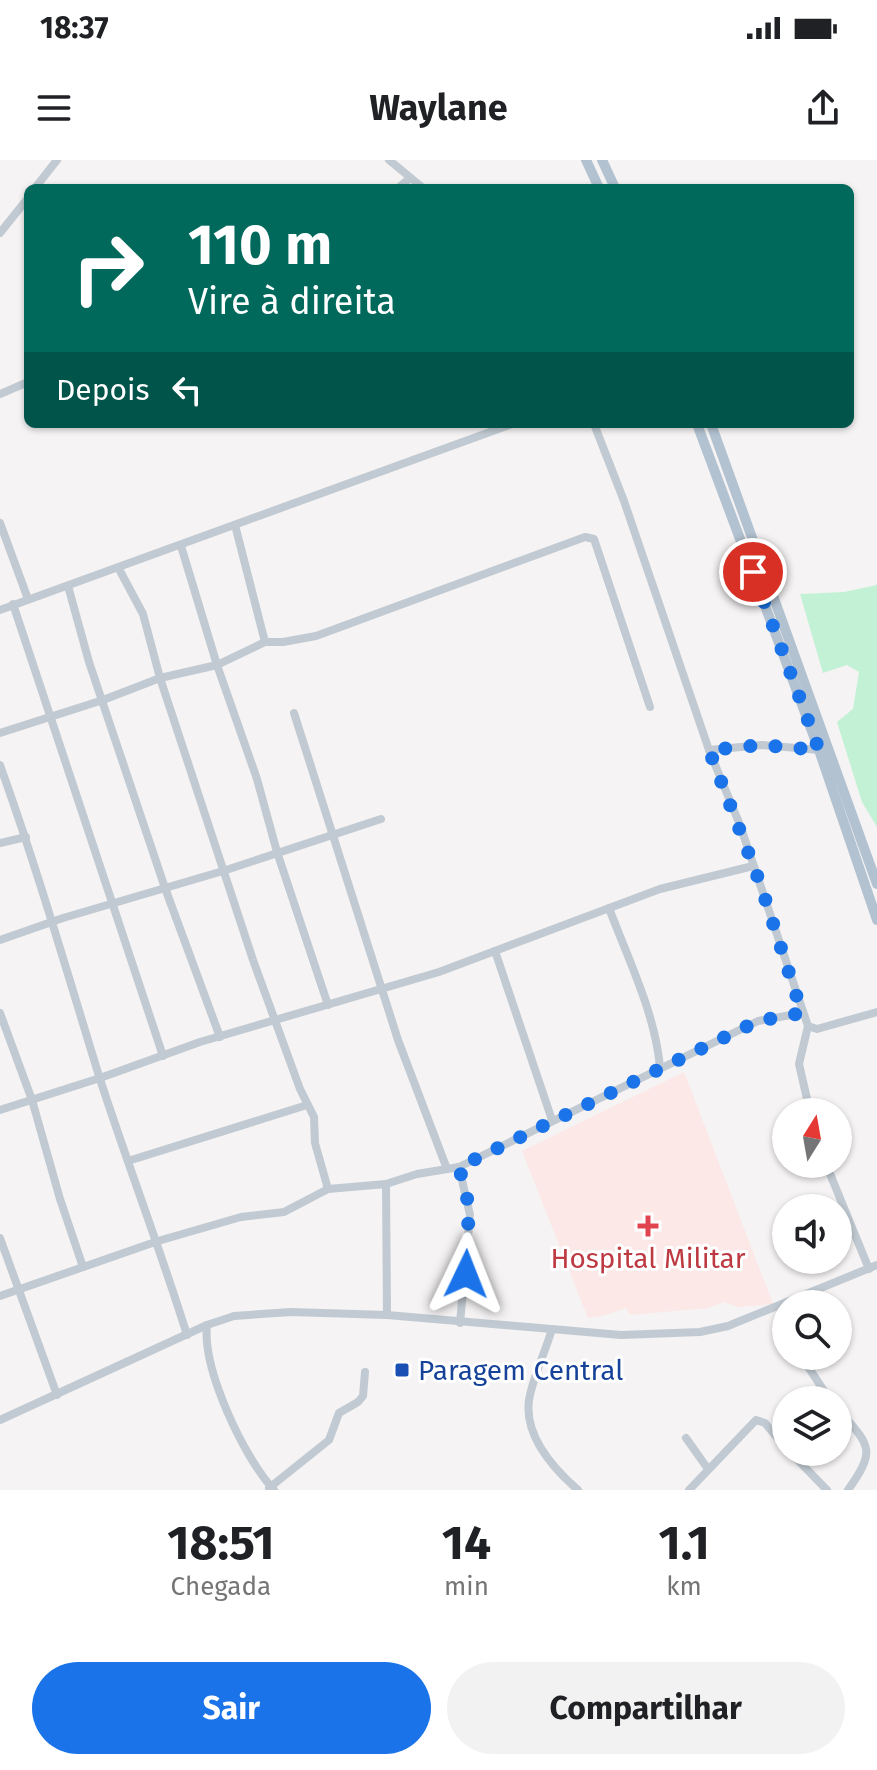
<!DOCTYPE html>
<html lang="pt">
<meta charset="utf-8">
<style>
:root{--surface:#fff;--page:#f2f2f2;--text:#202124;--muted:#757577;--accent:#1a73e8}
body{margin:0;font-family:"Fira Sans",sans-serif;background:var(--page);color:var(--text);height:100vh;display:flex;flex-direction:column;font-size:30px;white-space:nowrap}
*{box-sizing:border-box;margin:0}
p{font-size:26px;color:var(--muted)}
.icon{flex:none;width:44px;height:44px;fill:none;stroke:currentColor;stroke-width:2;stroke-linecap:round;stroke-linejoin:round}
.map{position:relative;height:1330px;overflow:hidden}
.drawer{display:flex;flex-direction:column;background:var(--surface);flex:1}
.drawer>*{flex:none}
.banner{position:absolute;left:24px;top:24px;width:830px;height:244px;border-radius:12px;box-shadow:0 2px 6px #0004;background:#00695c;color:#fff;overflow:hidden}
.needle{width:52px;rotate:11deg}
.buttons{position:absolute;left:772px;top:938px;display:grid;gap:16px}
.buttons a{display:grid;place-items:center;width:80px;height:80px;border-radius:50%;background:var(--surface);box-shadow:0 2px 6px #0004;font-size:40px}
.pin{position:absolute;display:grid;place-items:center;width:68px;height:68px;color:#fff;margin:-34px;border:4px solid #fff;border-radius:50%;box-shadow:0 2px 8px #0007}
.me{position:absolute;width:88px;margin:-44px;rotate:2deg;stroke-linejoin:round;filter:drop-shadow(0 0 6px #0008)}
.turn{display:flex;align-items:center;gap:28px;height:168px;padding:0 32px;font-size:36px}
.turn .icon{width:104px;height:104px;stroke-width:2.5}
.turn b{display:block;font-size:56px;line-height:68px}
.then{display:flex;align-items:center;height:76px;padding:0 32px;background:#0003;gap:16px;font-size:30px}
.eta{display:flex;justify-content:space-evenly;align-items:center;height:136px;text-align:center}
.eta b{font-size:48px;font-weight:700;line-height:56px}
.button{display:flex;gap:16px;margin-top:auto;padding:16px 32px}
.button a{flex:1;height:92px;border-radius:48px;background:var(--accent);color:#fff;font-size:32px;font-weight:700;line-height:92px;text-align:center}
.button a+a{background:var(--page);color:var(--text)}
.status{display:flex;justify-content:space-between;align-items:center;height:56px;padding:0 40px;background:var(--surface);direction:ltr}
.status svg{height:22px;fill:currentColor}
header{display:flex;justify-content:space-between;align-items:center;height:104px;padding:0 32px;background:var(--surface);font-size:36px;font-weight:700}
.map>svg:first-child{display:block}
.medical{fill:#fce8e6}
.green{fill:#c3f1d5}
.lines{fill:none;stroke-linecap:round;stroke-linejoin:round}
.minor{stroke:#c1cad2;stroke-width:8}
.major{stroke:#b3c2d1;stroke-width:10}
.route{stroke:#1a73e8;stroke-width:14;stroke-dasharray:0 25.2}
.health-dot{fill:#e0444e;stroke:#fff;stroke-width:3}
.transit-dot{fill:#1a4fb4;stroke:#fff;stroke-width:3}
.labels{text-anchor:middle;stroke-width:6;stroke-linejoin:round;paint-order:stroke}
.health-label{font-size:28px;fill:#be3a42;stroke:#fff}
.transit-label{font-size:28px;fill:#164399;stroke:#fff;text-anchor:start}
</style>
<div class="status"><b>18:37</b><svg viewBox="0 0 49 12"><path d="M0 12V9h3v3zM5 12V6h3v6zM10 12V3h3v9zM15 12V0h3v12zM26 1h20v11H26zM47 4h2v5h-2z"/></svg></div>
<header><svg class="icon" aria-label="menu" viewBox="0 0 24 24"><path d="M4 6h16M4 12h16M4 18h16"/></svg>Waylane<svg class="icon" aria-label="share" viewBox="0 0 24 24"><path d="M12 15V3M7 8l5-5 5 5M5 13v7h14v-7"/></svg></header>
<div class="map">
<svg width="877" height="1330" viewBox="0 0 877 1330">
<rect width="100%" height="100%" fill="#f5f3f3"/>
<polygon class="medical" points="684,912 773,1144 738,1147 724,1142 708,1148 630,1155 626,1148 606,1155 588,1158 522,991"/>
<polygon class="green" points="877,425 877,667 862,642 837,562 853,549 859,512 847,505 823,513 800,434 844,432"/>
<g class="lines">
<g class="minor">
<polyline points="389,0 423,28"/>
<polyline points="35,28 57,0"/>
<polyline points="398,28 410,18"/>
<polyline points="0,73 28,38"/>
<polyline points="0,234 28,222"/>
<polyline points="594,264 624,341 709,590 740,665 808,866 799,904 810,952"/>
<polyline points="0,363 28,439"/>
<polyline points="235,365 265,482"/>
<polyline points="181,386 217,505 257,619 277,692 328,845"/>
<polyline points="119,409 143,454 160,518 253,800 300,929 314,957 315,983 328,1029"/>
<polyline points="68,426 89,502 165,728 220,877"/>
<polyline points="13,444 163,896"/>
<polyline points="0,450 512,264"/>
<polyline points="294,553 398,880 447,1009"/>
<polyline points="0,573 103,540 160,518 217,505 265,482 283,482 316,476 585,377 594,379 650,547"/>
<polyline points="709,590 762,585 819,590"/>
<path d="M0 605C37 708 67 812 99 916 127 1003 160 1088 187 1175"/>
<polyline points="0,683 26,677"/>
<path d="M609 748C628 799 655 853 660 907"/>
<polyline points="0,780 63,758 223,711 381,659"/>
<polyline points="495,791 552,960"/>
<polyline points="0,853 32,940 60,1039 83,1107"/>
<polyline points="808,866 817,869 877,852"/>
<polyline points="0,950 100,918 200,882 439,812 660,729 753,706"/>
<polyline points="128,1001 307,945"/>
<polyline points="826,1004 869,1109"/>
<polyline points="459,1007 470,1055 460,1163"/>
<polyline points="386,1024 387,1155"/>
<polyline points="0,1078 57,1235"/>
<polyline points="0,1136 158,1081 241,1057 284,1052 328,1029 386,1024 417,1014 459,1007 758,861 802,853"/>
<polyline points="781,1146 786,1159"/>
<path d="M207 1165C202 1209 244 1298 274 1330"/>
<path d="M552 1169C545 1193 533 1216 529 1240 524 1276 554 1309 578 1330"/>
<polyline points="801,1196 830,1240"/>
<path d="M838 1249C870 1286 877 1289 848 1330"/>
<polyline points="0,1260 207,1165 234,1156 291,1152 387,1155 621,1175 700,1172 728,1166 877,1105"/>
<polyline points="686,1278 708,1309"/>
<polyline points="790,1292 827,1330"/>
<polyline points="269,1328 329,1280 339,1253 358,1242 363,1236 365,1212"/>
<polyline points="689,1330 756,1260 765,1263 786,1288"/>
</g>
<g class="major">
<polyline points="586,0 599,28"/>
<polyline points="602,0 615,28"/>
<polyline points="697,264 819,590 877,760"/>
<polyline points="711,264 877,724"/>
</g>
</g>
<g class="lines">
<polyline class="route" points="466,1114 469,1046 459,1007 758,861 802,853 760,723 709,590 762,585 819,590 753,412"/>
</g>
<path class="health-dot" d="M644 1054h8v8h8v8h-8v8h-8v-8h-8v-8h8z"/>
<rect class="transit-dot" x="394" y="1202" width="16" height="16" rx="4"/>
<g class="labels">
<g class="health-label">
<text x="648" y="1108">Hospital Militar</text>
</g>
<g class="transit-label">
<text x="418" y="1220">Paragem Central</text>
</g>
</g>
</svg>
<div class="buttons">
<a><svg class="needle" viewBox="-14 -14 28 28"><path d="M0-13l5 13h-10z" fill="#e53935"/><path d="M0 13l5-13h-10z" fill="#757577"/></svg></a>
<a><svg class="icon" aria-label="sound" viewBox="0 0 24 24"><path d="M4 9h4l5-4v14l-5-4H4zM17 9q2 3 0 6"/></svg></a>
<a><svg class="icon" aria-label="search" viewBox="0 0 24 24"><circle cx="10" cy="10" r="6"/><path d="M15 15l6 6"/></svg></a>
<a><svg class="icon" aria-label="layers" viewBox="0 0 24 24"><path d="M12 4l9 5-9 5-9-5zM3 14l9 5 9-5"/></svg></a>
</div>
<div class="pin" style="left:753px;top:412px;background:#d93025"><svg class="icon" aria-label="arrive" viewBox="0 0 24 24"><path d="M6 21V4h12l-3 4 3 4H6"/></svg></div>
<svg class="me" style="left:466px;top:1114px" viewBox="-20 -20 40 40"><path d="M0-17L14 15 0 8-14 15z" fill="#1a73e8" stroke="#fff" stroke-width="4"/></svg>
<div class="banner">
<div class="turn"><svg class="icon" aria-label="right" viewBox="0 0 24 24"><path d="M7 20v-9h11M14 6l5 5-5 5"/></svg><div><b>110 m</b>Vire à direita</div></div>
<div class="then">Depois<svg class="icon" aria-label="left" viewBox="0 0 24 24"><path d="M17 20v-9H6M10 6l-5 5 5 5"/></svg></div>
</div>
</div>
<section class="drawer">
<div class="eta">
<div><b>18:51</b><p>Chegada</p></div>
<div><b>14</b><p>min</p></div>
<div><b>1.1</b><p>km</p></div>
</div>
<div class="button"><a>Sair</a><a>Compartilhar</a></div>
</section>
